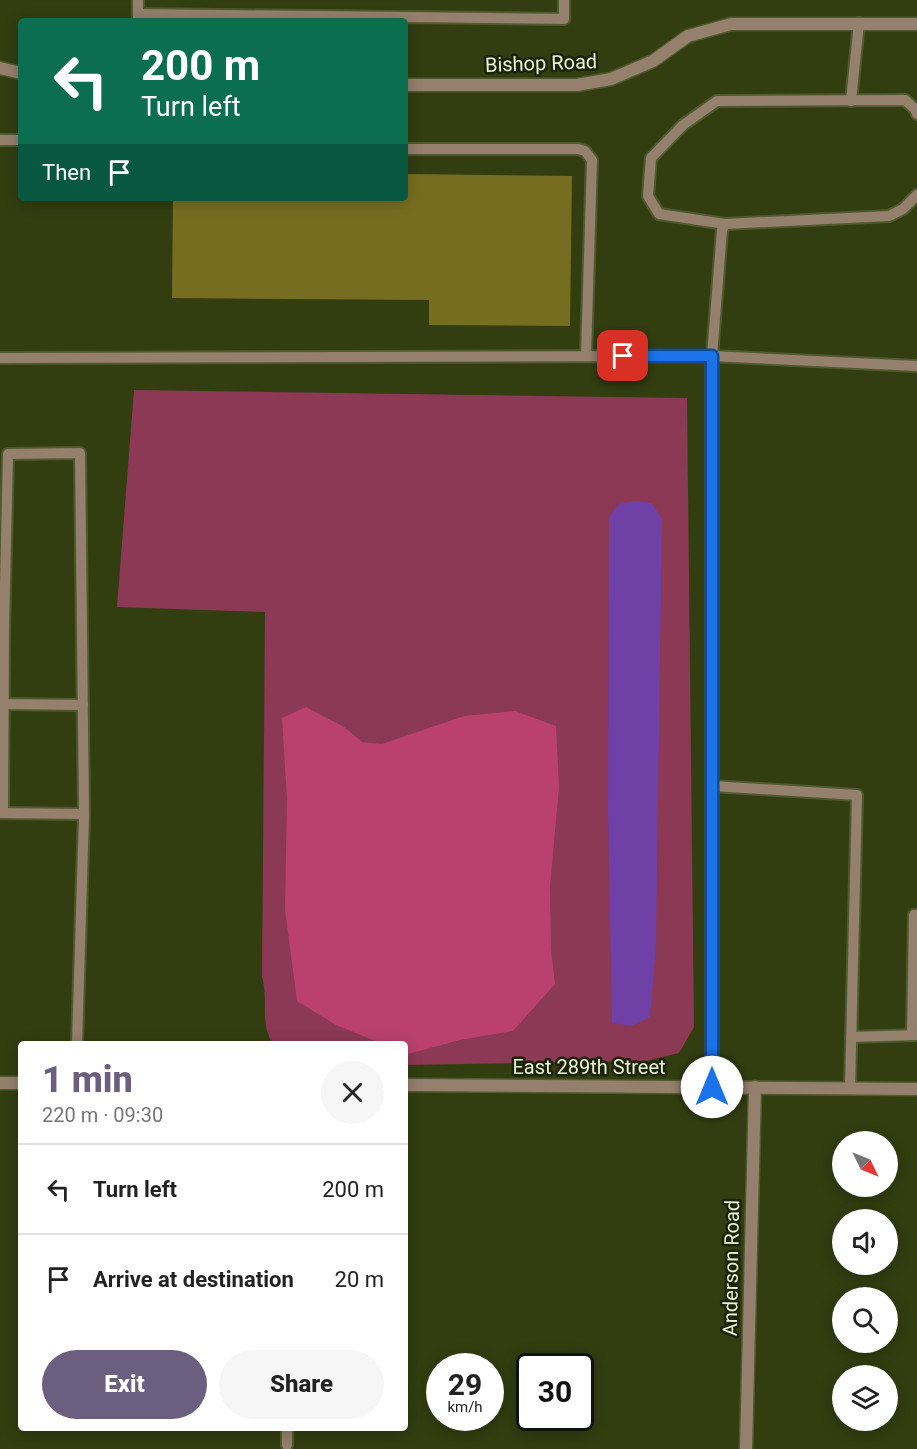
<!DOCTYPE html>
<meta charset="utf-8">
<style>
:root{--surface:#fff;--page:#f6f6f6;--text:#222;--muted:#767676;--line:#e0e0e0;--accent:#6b5e7f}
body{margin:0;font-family:Roboto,sans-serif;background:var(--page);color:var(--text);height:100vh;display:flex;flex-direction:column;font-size:22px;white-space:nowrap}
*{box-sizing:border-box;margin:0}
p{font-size:20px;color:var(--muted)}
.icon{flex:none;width:33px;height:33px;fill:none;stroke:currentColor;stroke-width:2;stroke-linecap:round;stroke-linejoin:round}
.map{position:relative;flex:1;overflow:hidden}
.details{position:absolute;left:18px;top:1041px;width:390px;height:390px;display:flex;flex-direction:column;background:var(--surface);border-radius:6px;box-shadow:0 3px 15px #0003}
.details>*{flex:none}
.guide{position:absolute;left:18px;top:18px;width:390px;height:183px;border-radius:6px;box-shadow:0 3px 15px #0003;background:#0b6e4f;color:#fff;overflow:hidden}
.needle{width:39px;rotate:133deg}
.buttons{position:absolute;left:832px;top:1131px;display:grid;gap:12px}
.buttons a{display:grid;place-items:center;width:66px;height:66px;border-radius:50%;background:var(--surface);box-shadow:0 3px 15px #0003;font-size:30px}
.speed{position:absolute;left:426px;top:1353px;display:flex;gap:12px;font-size:30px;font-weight:700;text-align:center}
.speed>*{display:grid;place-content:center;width:78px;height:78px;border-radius:50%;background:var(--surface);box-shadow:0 3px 15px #0003;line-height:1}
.speed small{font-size:15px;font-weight:400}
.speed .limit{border:3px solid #111;border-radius:9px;background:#fff;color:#111}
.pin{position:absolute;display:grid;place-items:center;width:51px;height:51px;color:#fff;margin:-26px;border-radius:12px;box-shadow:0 3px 9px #0006}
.me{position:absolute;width:66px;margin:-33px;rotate:0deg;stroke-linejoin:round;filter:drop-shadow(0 0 4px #0008)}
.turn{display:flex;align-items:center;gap:21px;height:126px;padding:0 24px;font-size:27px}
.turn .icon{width:78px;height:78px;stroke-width:2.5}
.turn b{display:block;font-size:42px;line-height:51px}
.then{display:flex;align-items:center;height:57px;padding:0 24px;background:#0003;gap:12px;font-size:22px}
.round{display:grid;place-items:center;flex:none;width:63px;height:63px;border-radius:32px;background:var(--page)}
.overview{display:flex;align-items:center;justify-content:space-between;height:102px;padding:0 24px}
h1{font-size:36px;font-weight:800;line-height:45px;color:var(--accent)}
.cta{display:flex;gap:12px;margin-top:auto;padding:12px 24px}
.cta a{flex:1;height:69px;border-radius:36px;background:var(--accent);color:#fff;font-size:24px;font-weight:800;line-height:69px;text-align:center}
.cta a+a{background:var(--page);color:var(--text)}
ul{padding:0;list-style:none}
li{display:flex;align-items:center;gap:18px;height:90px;padding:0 24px;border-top:2px solid var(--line)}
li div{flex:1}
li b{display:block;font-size:22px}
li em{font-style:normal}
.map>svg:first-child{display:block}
.green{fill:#8b3954}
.forest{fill:#b9416c}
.water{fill:#6f40a6}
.building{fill:#776d21}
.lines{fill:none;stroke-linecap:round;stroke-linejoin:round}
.service-casing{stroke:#4f5a2f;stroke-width:14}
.minor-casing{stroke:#4f5a2f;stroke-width:15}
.service{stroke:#957f6d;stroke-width:10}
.minor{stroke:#957f6d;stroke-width:12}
.route-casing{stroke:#114b97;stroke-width:15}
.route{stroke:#1a73e8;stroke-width:10}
.labels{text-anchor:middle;stroke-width:5;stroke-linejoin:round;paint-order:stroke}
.street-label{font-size:20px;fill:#e8f3d3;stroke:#1b2209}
</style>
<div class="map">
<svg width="917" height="1449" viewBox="0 0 917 1449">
<rect width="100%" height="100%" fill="#323d10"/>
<path class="green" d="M134 390 687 398 694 1027 679 1053 645 1061 405 1065V1044H273C259 1022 269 1001 262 977L265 612 117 607Z"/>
<polygon class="forest" points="306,707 344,727 362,742 382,744 464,716 515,711 556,726 559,787 550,887 551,949 555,984 513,1031 460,1040 408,1054 405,1053 405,1044 383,1044 336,1025 297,1001 285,910 287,800 282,718"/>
<polygon class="water" points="634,501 652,503 662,519 656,945 650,1017 632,1026 612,1023 608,812 609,517 619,504"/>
<polygon class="building" points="405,174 572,176 570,326 429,325 429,300 172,298 173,198 405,198"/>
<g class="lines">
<g class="service-casing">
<g id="service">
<polyline points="138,14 564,19 564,0"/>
<polyline points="138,21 138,0"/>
<polyline points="851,101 859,23"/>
<polyline points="917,114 915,109 905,100 717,101 683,125 651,158 648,196 659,214 725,224 889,216 903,209 917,195"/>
<polyline points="0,140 21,140"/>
<polyline points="405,149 578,149 585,151 592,160 586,356"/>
<polyline points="712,356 722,230 725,224"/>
<polyline points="0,358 712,356 917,366"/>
<polyline points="4,704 83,705"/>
<polyline points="712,786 857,795 850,1088"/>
<polyline points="0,813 84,814 77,1044"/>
<polyline points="3,813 4,629 8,454 80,453 84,814"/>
<polyline points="912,1035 914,915 917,915"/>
<polyline points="851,1037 917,1035"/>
<polyline points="287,1445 287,1428"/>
</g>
</g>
<g class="minor-casing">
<g id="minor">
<polyline points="0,68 21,73"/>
<polyline points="405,85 577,85 611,79 653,61 688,36 731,24 917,24"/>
<polyline points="0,1083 21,1083"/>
<polyline points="405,1085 917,1089"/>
<polyline points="712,1087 712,356"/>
<polyline points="746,1449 755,1087"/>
</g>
</g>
<use href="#service" class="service"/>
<use href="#minor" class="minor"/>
</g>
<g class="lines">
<g class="route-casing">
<polyline id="route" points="623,356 712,356 712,1087"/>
</g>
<use href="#route" class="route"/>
</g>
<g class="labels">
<g class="street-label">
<text transform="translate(541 63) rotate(-2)" y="7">Bishop Road</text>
<text x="589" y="1074">East 289th Street</text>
<text transform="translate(731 1268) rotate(-89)" y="7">Anderson Road</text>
</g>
</g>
</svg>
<div class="buttons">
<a><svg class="needle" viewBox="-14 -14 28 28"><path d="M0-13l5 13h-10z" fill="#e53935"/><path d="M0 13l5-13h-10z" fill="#767676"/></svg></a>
<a><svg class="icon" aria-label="sound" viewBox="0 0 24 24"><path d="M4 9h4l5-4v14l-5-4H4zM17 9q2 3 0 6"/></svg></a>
<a><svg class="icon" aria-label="search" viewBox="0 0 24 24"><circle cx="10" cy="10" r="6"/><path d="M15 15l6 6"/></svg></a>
<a><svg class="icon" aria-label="layers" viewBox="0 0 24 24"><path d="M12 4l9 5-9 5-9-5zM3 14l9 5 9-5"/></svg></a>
</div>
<div class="speed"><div>29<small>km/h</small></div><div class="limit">30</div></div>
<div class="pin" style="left:623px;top:356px;background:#d93025"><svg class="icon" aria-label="arrive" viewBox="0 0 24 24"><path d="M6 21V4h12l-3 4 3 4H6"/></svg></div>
<svg class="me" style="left:712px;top:1087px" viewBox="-20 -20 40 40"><circle r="19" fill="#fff"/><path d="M0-13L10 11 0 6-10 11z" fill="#1a73e8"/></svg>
<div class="guide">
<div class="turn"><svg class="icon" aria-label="left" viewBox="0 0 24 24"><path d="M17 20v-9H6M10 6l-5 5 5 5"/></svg><div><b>200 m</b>Turn left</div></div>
<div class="then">Then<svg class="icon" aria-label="arrive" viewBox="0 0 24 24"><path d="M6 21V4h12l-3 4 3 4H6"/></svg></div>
</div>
<section class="details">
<div class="overview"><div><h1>1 min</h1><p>220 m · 09:30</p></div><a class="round"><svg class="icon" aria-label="close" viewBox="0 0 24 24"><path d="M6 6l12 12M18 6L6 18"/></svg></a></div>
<ul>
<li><svg class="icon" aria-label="left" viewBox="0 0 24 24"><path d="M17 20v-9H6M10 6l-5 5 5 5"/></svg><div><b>Turn left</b></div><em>200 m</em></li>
<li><svg class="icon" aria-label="arrive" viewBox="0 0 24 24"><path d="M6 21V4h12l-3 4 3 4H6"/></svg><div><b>Arrive at destination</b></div><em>20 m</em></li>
</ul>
<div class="cta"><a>Exit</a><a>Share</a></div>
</section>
</div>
